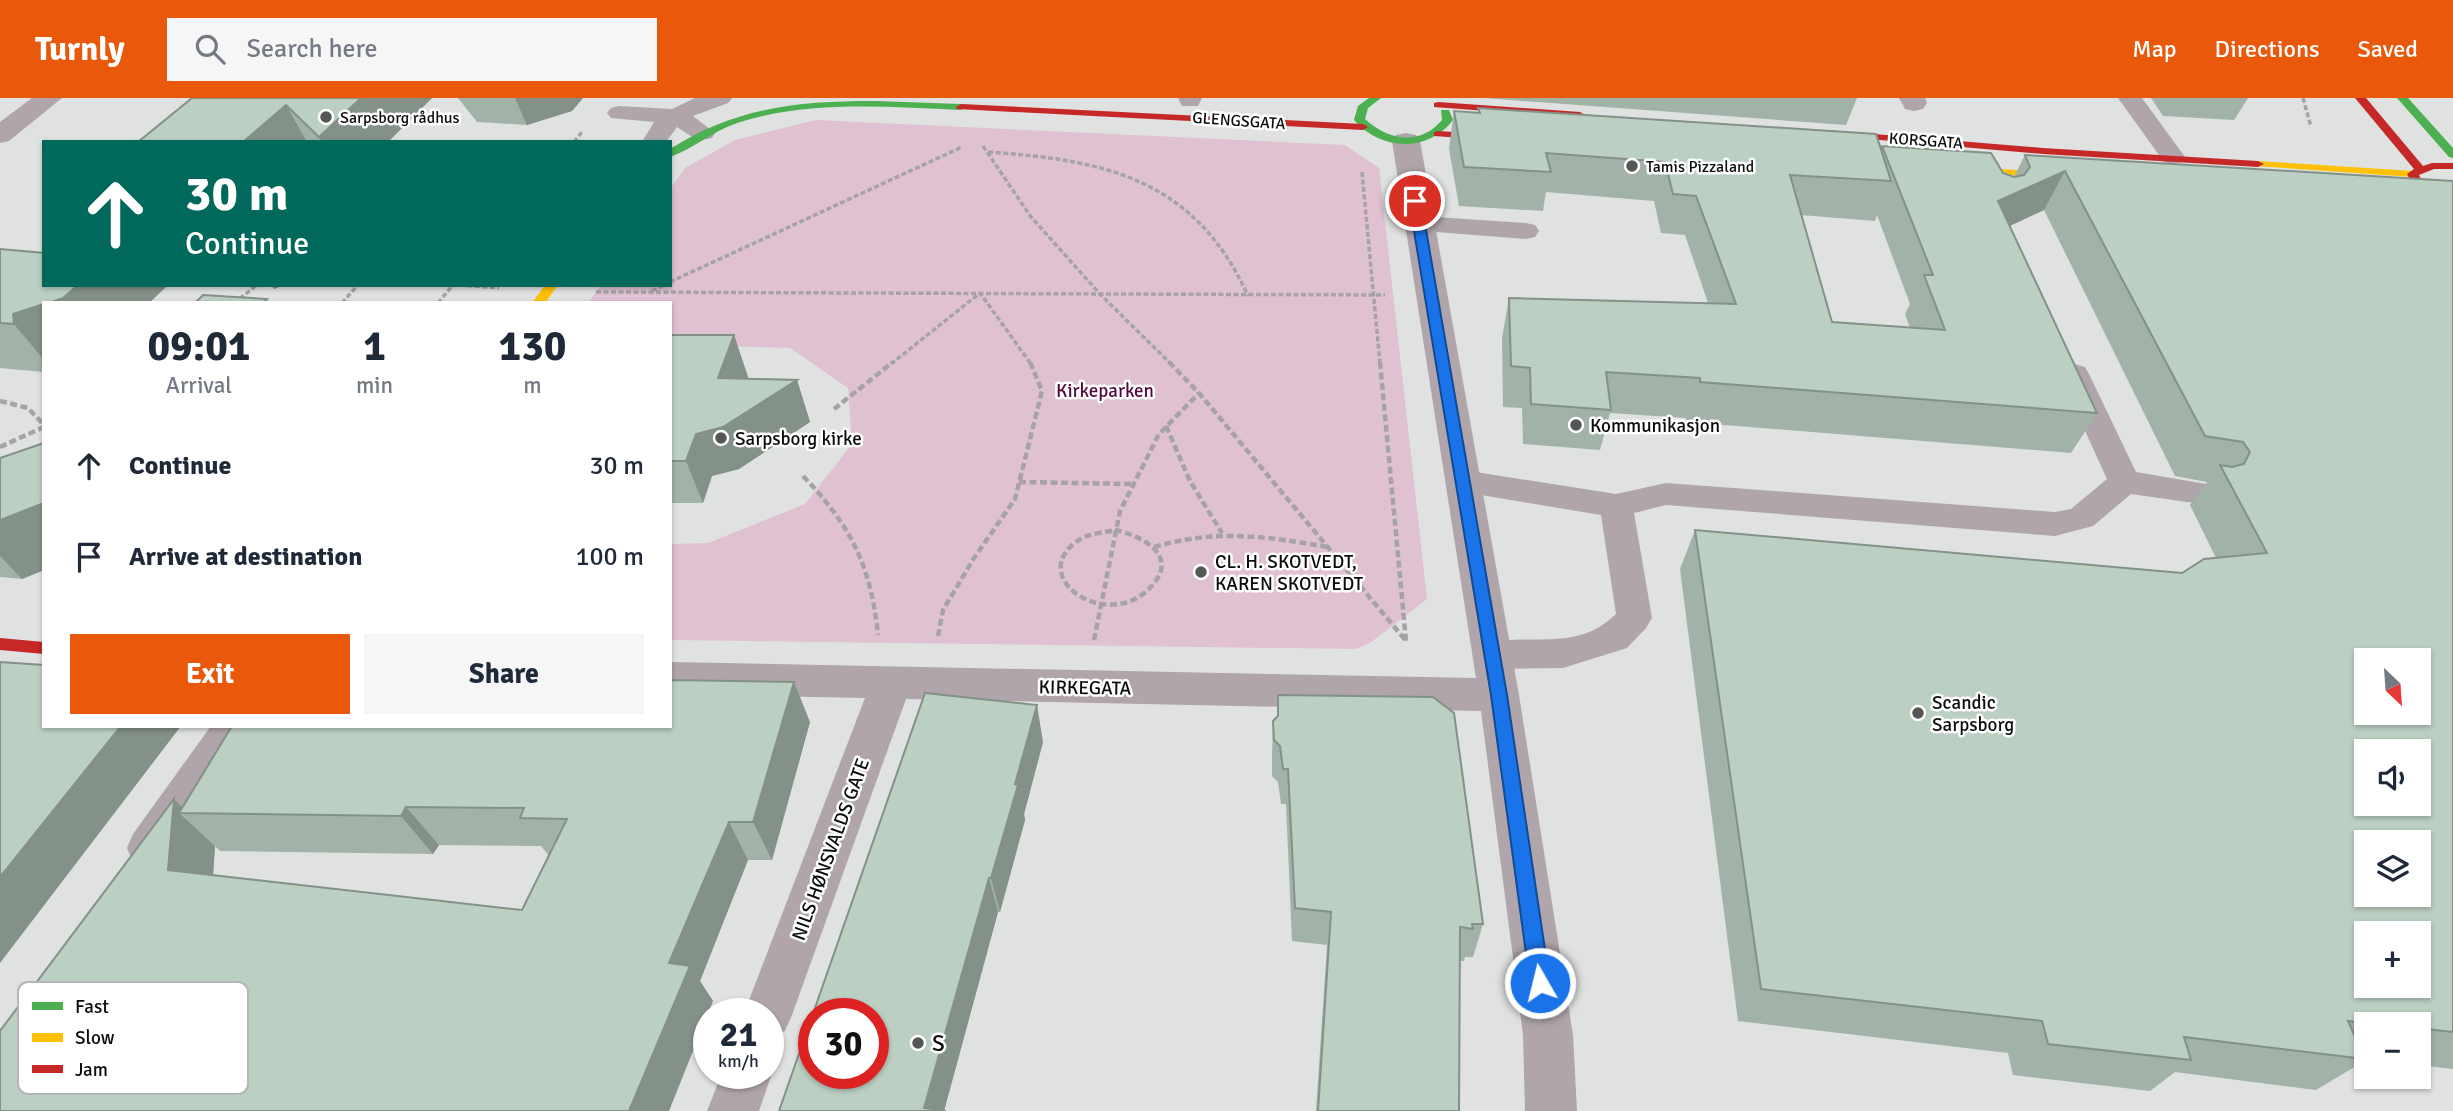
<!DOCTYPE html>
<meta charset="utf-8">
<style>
:root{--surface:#fff;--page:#f6f6f7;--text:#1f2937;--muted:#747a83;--accent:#ea580c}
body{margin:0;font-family:Signika,sans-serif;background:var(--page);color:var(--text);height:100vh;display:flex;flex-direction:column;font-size:26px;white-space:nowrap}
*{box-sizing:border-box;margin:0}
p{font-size:23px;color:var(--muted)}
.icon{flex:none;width:38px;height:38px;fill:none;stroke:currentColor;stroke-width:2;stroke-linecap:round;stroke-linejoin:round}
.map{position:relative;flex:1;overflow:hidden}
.details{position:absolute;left:42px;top:203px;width:630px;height:427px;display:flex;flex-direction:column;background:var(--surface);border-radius:0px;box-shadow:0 2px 5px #0004}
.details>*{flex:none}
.banner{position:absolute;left:42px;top:42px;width:630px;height:147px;border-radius:0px;box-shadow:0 2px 5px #0004;background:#00695c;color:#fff;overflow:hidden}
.needle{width:46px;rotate:155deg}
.controls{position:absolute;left:2354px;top:550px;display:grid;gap:14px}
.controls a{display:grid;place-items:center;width:77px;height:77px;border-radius:0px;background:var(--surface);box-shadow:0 2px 5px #0004;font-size:35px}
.speed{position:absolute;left:693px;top:900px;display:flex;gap:14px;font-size:35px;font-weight:700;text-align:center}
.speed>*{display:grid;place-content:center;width:91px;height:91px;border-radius:50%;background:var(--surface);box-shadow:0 2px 5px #0004;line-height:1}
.speed small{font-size:18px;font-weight:400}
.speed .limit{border:10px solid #d22;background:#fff;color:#111}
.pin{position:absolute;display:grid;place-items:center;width:60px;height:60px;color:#fff;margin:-30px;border:4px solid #fff;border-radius:50%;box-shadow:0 2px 7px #0007}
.me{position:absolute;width:77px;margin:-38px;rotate:352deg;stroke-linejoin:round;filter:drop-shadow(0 0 5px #0008)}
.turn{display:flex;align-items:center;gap:24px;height:147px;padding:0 28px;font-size:32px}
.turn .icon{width:91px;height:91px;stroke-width:2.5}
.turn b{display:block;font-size:49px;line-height:60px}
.eta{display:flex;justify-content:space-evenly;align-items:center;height:119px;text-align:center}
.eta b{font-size:42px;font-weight:800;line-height:49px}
.action{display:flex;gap:14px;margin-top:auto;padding:14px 28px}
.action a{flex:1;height:80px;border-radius:0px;background:var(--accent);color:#fff;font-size:28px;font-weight:800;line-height:80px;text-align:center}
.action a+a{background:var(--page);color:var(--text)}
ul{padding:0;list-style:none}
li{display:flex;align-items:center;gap:21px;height:91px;padding:0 28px}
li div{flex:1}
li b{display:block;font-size:26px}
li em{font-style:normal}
header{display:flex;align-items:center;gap:42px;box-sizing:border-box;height:98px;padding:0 35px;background:var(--accent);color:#fff}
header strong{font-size:33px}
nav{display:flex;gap:38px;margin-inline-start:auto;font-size:24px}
.search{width:490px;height:63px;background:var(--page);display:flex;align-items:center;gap:18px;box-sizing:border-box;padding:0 24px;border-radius:0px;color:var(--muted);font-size:26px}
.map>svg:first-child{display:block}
.green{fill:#e0c1d2}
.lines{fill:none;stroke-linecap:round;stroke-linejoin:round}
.path-far1{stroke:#a7a2a4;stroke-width:3.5;stroke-dasharray:5 2.5;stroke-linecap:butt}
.path{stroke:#a7a2a4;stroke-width:4.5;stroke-dasharray:7 3.5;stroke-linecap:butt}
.lane{fill:#afa5aa;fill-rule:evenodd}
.street{fill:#afa5aa;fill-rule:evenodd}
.fast{fill:#4caf50;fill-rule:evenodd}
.slow{fill:#ffc107;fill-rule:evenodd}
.jam{fill:#c62828;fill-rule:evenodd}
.wall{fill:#a2b2a8;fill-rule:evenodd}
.shaded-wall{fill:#849188}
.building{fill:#bccfc3;stroke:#849188;stroke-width:2;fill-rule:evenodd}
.route{fill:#1a73e8;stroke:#114b97;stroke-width:2}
.poi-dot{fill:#555756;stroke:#fff;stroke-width:2.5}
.labels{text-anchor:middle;stroke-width:5;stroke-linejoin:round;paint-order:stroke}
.far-poi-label{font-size:16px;fill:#0a0c0b;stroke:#fff;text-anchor:start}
.far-street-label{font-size:16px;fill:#0a0c0b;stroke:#fff}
.park-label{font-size:19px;fill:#54093c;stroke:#fff}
.poi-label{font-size:19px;fill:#0a0c0b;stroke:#fff;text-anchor:start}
.street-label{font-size:19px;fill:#0a0c0b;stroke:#fff}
.near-poi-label{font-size:23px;fill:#0a0c0b;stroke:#fff;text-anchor:start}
.key{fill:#fff;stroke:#b6b6b6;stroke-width:2}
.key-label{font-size:19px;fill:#0a0c0b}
</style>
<header>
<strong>Turnly</strong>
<div class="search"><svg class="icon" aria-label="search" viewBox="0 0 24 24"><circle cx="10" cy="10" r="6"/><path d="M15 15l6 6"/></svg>Search here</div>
<nav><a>Map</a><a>Directions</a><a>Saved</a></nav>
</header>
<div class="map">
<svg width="2453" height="1013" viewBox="0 0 2453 1013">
<rect width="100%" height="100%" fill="#dfe2e0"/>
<polygon class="green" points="816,22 1345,47 1379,70 1427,501 1370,545 1356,551 670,542 670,446 708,445 805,406 852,346 848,290 790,250 670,247 670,205 588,205 601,187 670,187 670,91 685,70 735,42"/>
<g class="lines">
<g class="path-far1">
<polyline points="2303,0 2311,29"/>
<polyline points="574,44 582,34"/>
<polyline points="983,48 1031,119 1100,196 1171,266"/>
<path d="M988 54C1106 62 1195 81 1248 198"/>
<polyline points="1362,74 1380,266"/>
<polyline points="670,184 962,49"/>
<polyline points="460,187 499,190"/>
<polyline points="652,193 664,187"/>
<polyline points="596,194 1385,197"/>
<polyline points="234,205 257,187"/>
<polyline points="342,205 358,187"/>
<polyline points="438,205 453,187"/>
<polyline points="891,266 980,195 1031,266"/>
</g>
<g class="path">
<polyline points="1169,264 1199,295 1407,544"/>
<polyline points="1380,264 1406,543"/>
<polyline points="0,303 28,310 44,327"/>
<polyline points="834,311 893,264"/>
<polyline points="1166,328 1190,383 1222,435"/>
<polyline points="0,349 44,329"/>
<path d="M803 378C851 428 871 468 878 537"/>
<polyline points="1019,384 1133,386"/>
<path d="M1115 432C1139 437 1177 455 1155 484 1112 540 1022 479 1079 442 1088 435 1104 435 1115 432Z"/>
<path d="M1154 449C1216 431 1265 438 1327 449"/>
<polyline points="938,538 943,512 974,460 1015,401 1042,293 1030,264"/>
<polyline points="1094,542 1120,413 1159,336 1199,295"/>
</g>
<g class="lane">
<path d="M695 0H732L728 5 693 18 715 35 712 40C697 44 689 37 677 29L666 44H642L654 24 611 20 607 15 611 10 619 8 672 11Z"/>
<polygon points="1178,0 1202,0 1198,8 1182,8"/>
<polygon points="2118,0 2142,0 2185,59 2182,64 2173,66 2164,64"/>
<polygon points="1419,118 1526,125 1535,127 1539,133 1535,139 1526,141 1410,132 1406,126 1410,120"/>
<path d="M2074 266 2085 269 2089 276 2136 374 2212 387 2217 395 2212 403 2201 406 2131 396 2093 428 2055 438 1666 407 1634 415 1652 520 1646 530 1627 550 1563 570 1492 571 1479 567 1474 557 1479 547C1527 532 1574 557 1616 516L1601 417 1463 394 1452 391 1447 383 1452 375 1463 372 1616 396 1666 385 2055 414 2071 411 2107 381 2059 276 2063 269Z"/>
</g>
<g class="street">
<polygon points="32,0 62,0 9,43 0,45 0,24"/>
<polygon points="1899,0 1925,0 1927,5 1923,11 1914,13 1905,11"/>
<polygon points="1406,35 1416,37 1420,43 1519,597 1573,937 1577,1013 1525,1013 1523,937 1481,613 906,601 792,917 785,933 768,940 768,915 744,915 865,600 670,596 670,564 1476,580 1392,43 1396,37"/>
<polygon points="211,628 255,628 165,764 149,769 133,764 127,750 133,736"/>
<polygon points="768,966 772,975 759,1013 707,1013 722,975 768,975"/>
</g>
<g class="fast">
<path d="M1369 0H1381L1368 10 1365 21C1389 43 1420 48 1442 22L1441 12H1449L1453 22C1428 55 1381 53 1354 22L1358 8Z"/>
<polygon points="2397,0 2408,0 2453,50 2453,60 2449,59"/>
<path d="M875 3 961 6 966 9 961 12C887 9 808 2 737 25 713 33 693 51 670 59V51C736 9 799 3 875 3Z"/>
</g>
<g class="slow">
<polygon points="2258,63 2413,73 2419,76 2413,79 2254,68 2254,64"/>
<polygon points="1950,68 2068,75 2074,78 2068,81 1946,73 1946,69"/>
<polygon points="545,187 558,187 545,205 532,205"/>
</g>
<g class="jam">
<polygon points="2355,0 2366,0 2423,68 2432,65 2453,65 2453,71 2434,71 2419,77 2427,93 2453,107 2453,116 2418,97 2407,76 2414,71"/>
<polygon points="1438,4 1580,14 1585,17 1580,20 1434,9 1434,5"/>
<polygon points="961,6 1363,26 1368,29 1363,32 957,11 956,9"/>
<polygon points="1826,32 2043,50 2258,63 2264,66 2258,69 2043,56 1822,37 1822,33"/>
<polygon points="1438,33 1502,37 1508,40 1502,43 1434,38 1434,34"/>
<polygon points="0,540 44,544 44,556 0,552"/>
</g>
</g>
<g class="wall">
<polygon points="192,0 432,0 388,44 138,44"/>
<polygon points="458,0 583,0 572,13 527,27 477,24"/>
<polygon points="1484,0 1857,0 1846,27"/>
<polygon points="2151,0 2248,0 2234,22 2163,18"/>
<path d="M1478 10 1881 51 1882 48 2014 79 2025 57 2453 83V971L2418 967V926H2366V962L2316 992 2175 974 2150 993 2013 977 2008 955 1738 923 1680 471 1695 432 2182 475 2216 460 2190 407 2207 384 2175 378 2044 112 2010 128 2097 315 2071 355 1687 324 1686 320 1610 315 1600 352 1523 346 1522 310 1503 309 1502 240 1509 200 1708 205 1685 137 1661 135 1654 103 1546 94 1543 113 1459 108 1449 51 1454 13 1478 15ZM1801 117 1875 123 1877 117 1910 206 1905 216 1910 230 1832 224Z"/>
<polygon points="0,151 168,187 149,205 44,205 44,274 0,270"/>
<polygon points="670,237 734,237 748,279 748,281 797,282 810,324 739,371 712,378 703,405 670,405"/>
<polygon points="44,345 44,472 22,481 0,479 0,360"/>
<polygon points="1278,597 1483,826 1473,859 1465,859 1464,863 1460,863 1459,1013 1316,1013 1327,847 1292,843 1286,706 1281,706 1278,684 1272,678 1272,660 1273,623 1277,619"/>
<path d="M810 624 772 762H748L700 883 713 903 0 1013 174 701 182 709ZM439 747 541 748 549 758 522 812 213 777 215 748 220 753 433 756Z"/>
<polygon points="1043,644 1024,716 1025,722 1000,814 998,814 944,1013 779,1013"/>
</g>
<g class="shaded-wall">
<polygon points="361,0 432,0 388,44 321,44 319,39"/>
<polygon points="515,0 583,0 572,13 527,27"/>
<polygon points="286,7 307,44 243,44"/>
<polygon points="2065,73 2044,112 1979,142 1998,103"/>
<polygon points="78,187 168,187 149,205 49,205"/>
<polygon points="271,187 284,187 274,191"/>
<polygon points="44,206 44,262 14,226 13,216"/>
<polygon points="734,237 748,279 733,322 718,280"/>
<polygon points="797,282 810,324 739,371 712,378 703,405 686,363 696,336"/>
<polygon points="44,405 44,472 22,481 0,458 0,422"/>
<polygon points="794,584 810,624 772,762 753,724"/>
<polygon points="1037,607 1043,644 1024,716 1025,722 1000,814 991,780 1015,686"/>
<polygon points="121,628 181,628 0,865 0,779"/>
<polygon points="174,701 188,715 179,715 215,748 211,809 168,772"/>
<polygon points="406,709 439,747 433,756 401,718"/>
<polygon points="729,724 748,762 700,883 713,903 669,1013 629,1013 669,865"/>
<polygon points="989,780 998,814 944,1013 924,1010"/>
</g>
<g class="building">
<polygon points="192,0 361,0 319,39 286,7 243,44 138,44"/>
<path d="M1478 10 1876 36 1891 83 1790 77 1832 224 1945 232 1924 177H1933L1882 48 1991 55 2003 75 2014 79 2024 77 2030 69 2025 57 2453 83V934L2418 930V926H2375L2348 923 2365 961 2184 939 2191 962 2048 946 2042 923 1761 891 1695 432 2182 475 2204 461 2267 455 2220 367 2232 369 2244 366 2250 354 2243 344 2205 338 2065 73 1998 103 2097 315 1700 284V280L1606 274 1611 312 1531 306 1530 270 1511 268 1509 200 1736 206 1696 98 1673 96 1665 64 1546 55 1551 74 1464 69 1454 13 1480 15ZM2366 562H2418V614H2366ZM2366 653H2418V705H2366ZM2366 744H2418V796H2366ZM2366 835H2418V887H2366Z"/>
<polygon points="0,151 44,155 44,187 78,187 63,200 49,205 44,205 44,206 13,216 14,226 0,225"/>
<polygon points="203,197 267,201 263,205 195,205"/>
<polygon points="670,237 734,237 718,280 797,282 723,329 696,336 686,363 670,363"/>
<polygon points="44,345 44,405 0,422 0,360"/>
<polygon points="0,564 44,567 44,628 121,628 0,779"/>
<polygon points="670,582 794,584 753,724 729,724 669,865 690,868 629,1013 0,1013 0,933 174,701 168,772 522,812 567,721 520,720 524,710 406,709 401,718 179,715 232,628 670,628"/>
<path d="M925 595 1037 607 1015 686 1018 687 991 780H989L924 1010 946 1013H779ZM814 915H873V975H814Z"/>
<polygon points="1278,597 1433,599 1454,615 1483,826 1472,826 1473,831 1460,829 1459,1013 1318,1013 1331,814 1295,810 1288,671 1283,671 1280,648 1274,642 1273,623 1278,618"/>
</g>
<polygon class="route" points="1411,100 1421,103 1507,597 1550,885 1547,892 1540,894 1533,892 1530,885 1491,597 1409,103"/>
<g class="poi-dot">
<circle cx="326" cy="19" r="7"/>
<circle cx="1632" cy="68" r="7"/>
<circle cx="1576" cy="327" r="7"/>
<circle cx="721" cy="340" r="7"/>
<circle cx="1201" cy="474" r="7"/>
<circle cx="1918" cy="615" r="7"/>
<circle cx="918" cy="945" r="7"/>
</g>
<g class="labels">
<g class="far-poi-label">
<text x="340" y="25">Sarpsborg rådhus</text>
<text x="1646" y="74">Tamis Pizzaland</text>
</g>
<g class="far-street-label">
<text transform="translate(1239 22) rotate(4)" y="6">GLENGSGATA</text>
<text transform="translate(1926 42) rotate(4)" y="6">KORSGATA</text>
</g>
<g class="park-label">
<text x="1105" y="299">Kirkeparken</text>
</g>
<g class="poi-label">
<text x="1590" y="334">Kommunikasjon</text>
<text x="735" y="347">Sarpsborg kirke</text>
<text x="1215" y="470">CL. H. SKOTVEDT,<tspan x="1215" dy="22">KAREN SKOTVEDT</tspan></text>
<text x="1932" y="611">Scandic<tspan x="1932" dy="22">Sarpsborg</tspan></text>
</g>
<g class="street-label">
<text transform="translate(1085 589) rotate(1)" y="7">KIRKEGATA</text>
<text transform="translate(830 751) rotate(-70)" y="7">NILS HØNSVALDS GATE</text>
</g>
<g class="near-poi-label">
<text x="932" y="953">S</text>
</g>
</g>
<rect x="18" y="884" width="230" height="112" rx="10" class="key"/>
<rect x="32" y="904" width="31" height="8" fill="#4caf50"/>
<rect x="32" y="935" width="31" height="9" fill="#ffc107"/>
<rect x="32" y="967" width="31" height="8" fill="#c62828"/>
<g class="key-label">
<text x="75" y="915">Fast</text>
<text x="75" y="946">Slow</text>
<text x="75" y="978">Jam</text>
</g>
</svg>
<div class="controls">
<a><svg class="needle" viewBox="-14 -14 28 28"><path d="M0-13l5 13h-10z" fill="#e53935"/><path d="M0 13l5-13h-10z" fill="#747a83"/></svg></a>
<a><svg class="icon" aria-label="sound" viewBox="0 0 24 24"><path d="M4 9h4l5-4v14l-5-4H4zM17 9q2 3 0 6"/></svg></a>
<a><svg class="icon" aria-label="layers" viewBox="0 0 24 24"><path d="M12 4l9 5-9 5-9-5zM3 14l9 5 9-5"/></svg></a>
<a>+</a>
<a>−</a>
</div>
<div class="speed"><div>21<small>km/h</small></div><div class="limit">30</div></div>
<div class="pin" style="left:1415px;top:103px;background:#d93025"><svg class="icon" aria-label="arrive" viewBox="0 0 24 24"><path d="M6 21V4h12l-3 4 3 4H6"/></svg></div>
<svg class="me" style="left:1540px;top:885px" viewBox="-20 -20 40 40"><circle r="17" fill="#1a73e8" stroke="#fff" stroke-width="3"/><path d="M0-11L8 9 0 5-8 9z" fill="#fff"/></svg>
<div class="banner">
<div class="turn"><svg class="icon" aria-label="ahead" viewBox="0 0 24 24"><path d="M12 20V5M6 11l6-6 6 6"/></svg><div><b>30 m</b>Continue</div></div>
</div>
<section class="details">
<div class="eta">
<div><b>09:01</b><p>Arrival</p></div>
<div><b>1</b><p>min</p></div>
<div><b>130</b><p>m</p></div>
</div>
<ul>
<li><svg class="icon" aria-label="ahead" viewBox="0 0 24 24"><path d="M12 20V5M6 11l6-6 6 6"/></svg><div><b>Continue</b></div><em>30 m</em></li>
<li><svg class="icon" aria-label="arrive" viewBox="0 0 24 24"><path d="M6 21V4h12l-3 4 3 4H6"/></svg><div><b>Arrive at destination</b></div><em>100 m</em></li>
</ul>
<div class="action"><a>Exit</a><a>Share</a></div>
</section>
</div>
